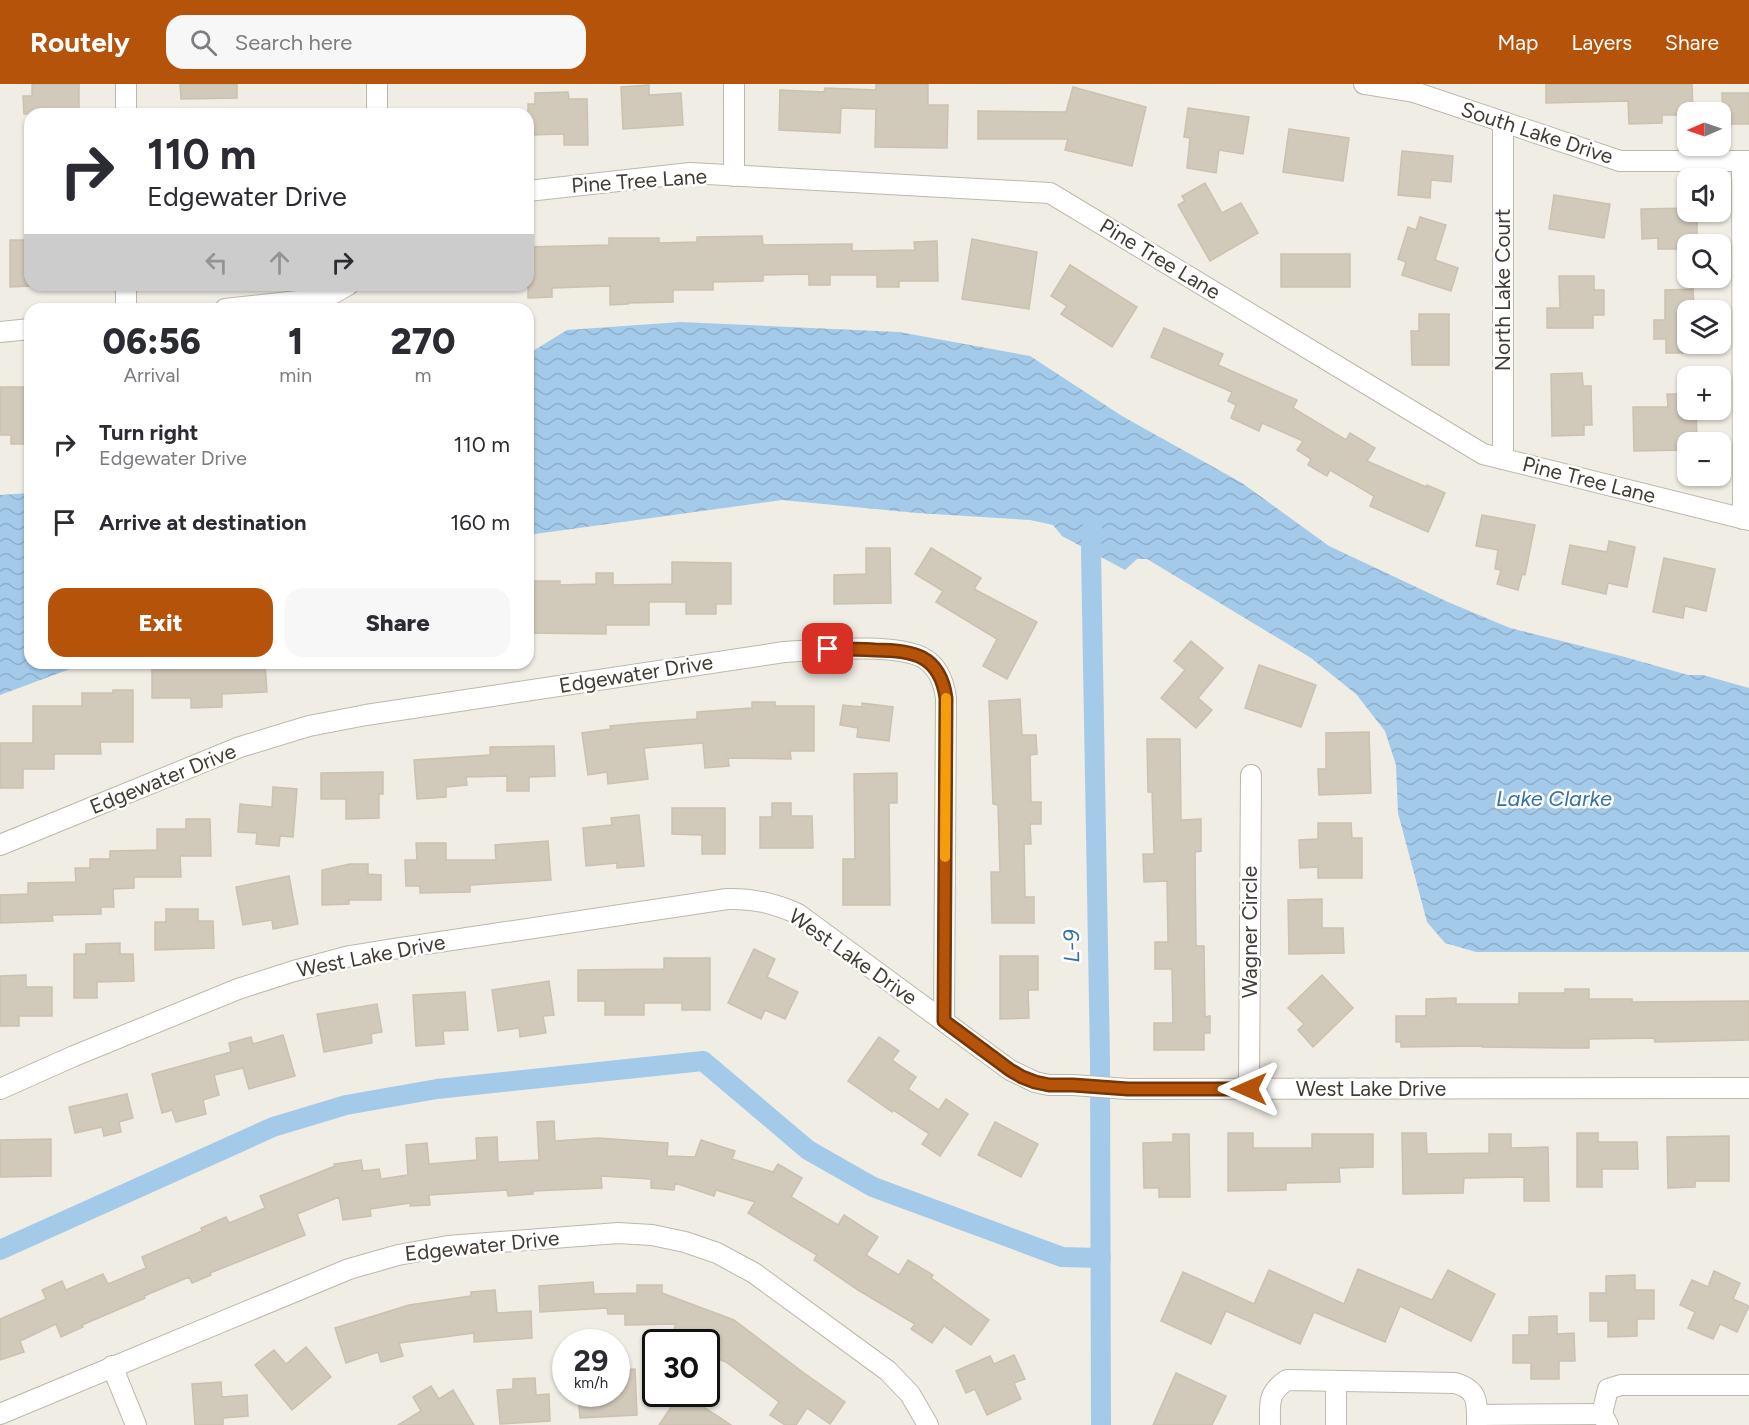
<!DOCTYPE html>
<meta charset="utf-8">
<style>
:root{--surface:#fff;--page:#f7f7f7;--text:#2b2b33;--muted:#7c7c81;--accent:#b45309}
body{margin:0;font-family:Figtree,sans-serif;background:var(--page);color:var(--text);height:100vh;display:flex;flex-direction:column;font-size:22px;white-space:nowrap}
*{box-sizing:border-box;margin:0}
p{font-size:20px;color:var(--muted)}
.icon{flex:none;width:33px;height:33px;fill:none;stroke:currentColor;stroke-width:2;stroke-linecap:round;stroke-linejoin:round}
.map{position:relative;flex:1;overflow:hidden}
.side{position:absolute;left:24px;top:219px;width:510px;height:366px;display:flex;flex-direction:column;background:var(--surface);border-radius:18px;box-shadow:0 2px 4px #0004}
.side>*{flex:none}
.hud{position:absolute;left:24px;top:24px;width:510px;height:183px;border-radius:18px;box-shadow:0 2px 4px #0004;background:#fff;color:var(--text);overflow:hidden}
.needle{width:39px;rotate:268deg}
.controls{position:absolute;left:1677px;top:18px;display:grid;gap:12px}
.controls a{display:grid;place-items:center;width:54px;height:54px;border-radius:12px;background:var(--surface);box-shadow:0 2px 4px #0004;font-size:30px}
.speed{position:absolute;left:552px;top:1245px;display:flex;gap:12px;font-size:30px;font-weight:700;text-align:center}
.speed>*{display:grid;place-content:center;width:78px;height:78px;border-radius:50%;background:var(--surface);box-shadow:0 2px 4px #0004;line-height:1}
.speed small{font-size:15px;font-weight:400}
.speed .limit{border:3px solid #111;border-radius:9px;background:#fff;color:#111}
.pin{position:absolute;display:grid;place-items:center;width:51px;height:51px;color:#fff;margin:-26px;border-radius:12px;box-shadow:0 3px 9px #0006}
.me{position:absolute;width:66px;margin:-33px;rotate:270deg;stroke-linejoin:round;filter:drop-shadow(0 0 4px #0008)}
.turn{display:flex;align-items:center;gap:21px;height:126px;padding:0 24px;font-size:27px}
.turn .icon{width:78px;height:78px;stroke-width:2.5}
.turn b{display:block;font-size:42px;line-height:51px}
.lanes{display:flex;align-items:center;height:57px;padding:0 24px;background:#0003;justify-content:center;gap:30px;direction:ltr}
.lanes .off{opacity:.35}
.eta{display:flex;justify-content:space-evenly;align-items:center;height:102px;text-align:center}
.eta b{font-size:36px;font-weight:800;line-height:42px}
.button{display:flex;gap:12px;margin-top:auto;padding:12px 24px}
.button a{flex:1;height:69px;border-radius:18px;background:var(--accent);color:#fff;font-size:24px;font-weight:800;line-height:69px;text-align:center}
.button a+a{background:var(--page);color:var(--text)}
ul{padding:0;list-style:none}
li{display:flex;align-items:center;gap:18px;height:78px;padding:0 24px}
li div{flex:1}
li b{display:block;font-size:22px}
li em{font-style:normal}
header{display:flex;align-items:center;gap:36px;box-sizing:border-box;height:84px;padding:0 30px;background:var(--accent);color:#fff}
header strong{font-size:28px}
nav{display:flex;gap:33px;margin-inline-start:auto;font-size:21px}
.search{width:420px;height:54px;background:var(--page);display:flex;align-items:center;gap:15px;box-sizing:border-box;padding:0 21px;border-radius:18px;color:var(--muted);font-size:22px}
.map>svg:first-child{display:block}
.water{fill:url(#water-waves)}
.lines{fill:none;stroke-linecap:round;stroke-linejoin:round}
.canal{stroke:#a4caea;stroke-width:20}
.building{fill:#d1c9ba;stroke:#cbc1ae;stroke-width:1.5}
.minor-casing{stroke:#beb8aa;stroke-width:22}
.minor{stroke:#fff;stroke-width:20}
.route-casing{stroke:#753606;stroke-width:15}
.route{stroke:#b45309;stroke-width:10}
.slow{stroke:#f59e0b;stroke-width:10}
.labels{text-anchor:middle;stroke-width:5;stroke-linejoin:round;paint-order:stroke}
.street-label{font-size:21px;fill:#423d34;stroke:#fff}
.water-label{font-size:22px;font-style:italic;fill:#3671a5;stroke:#fff}
</style>
<header>
<strong>Routely</strong>
<div class="search"><svg class="icon" aria-label="search" viewBox="0 0 24 24"><circle cx="10" cy="10" r="6"/><path d="M15 15l6 6"/></svg>Search here</div>
<nav><a>Map</a><a>Layers</a><a>Share</a></nav>
</header>
<div class="map">
<svg width="1749" height="1341" viewBox="0 0 1749 1341">
<defs>
<pattern id="water-waves" width="16" height="10" patternUnits="userSpaceOnUse" patternTransform="scale(1.5)"><rect width="16" height="10" fill="#a4caea"/><path d="M0 5q4-4 8 0t8 0" fill="none" stroke="#8eaec9"/></pattern>
</defs>
<rect width="100%" height="100%" fill="#f0ede4"/>
<g class="water">
<polygon points="681,238 899,248 1030,272 1122,332 1242,399 1329,462 1448,518 1510,544 1625,573 1688,591 1703,591 1749,604 1749,868 1476,868 1445,859 1427,838 1398,729 1396,681 1385,647 1356,610 1311,574 1147,475 1137,475 1125,486 1062,452 1053,441 1030,436 917,429 782,416 528,451 528,270 567,246"/>
<polygon points="30,409 30,579 86,579 0,611 0,411"/>
</g>
<g class="lines">
<g class="canal">
<polyline points="1092,444 1091,468 1100,976 1101,1341"/>
<polyline points="0,1166 273,1043 346,1021 437,1005 703,977 808,1066 873,1103 1062,1173 1101,1174"/>
</g>
</g>
<g class="building">
<polygon points="32,0 79,0 79,30 24,30 23,12 32,12"/>
<polygon points="180,0 237,0 237,14 181,15"/>
<polygon points="876,0 928,0 928,21 948,21 947,64 875,63 876,25 841,24 840,49 779,46 780,6 824,8 825,4 876,6"/>
<polygon points="1546,0 1692,0 1693,28 1688,28 1688,31 1662,31 1662,39 1629,40 1628,17 1546,19"/>
<polygon points="649,1 649,11 681,9 683,41 623,45 621,3"/>
<polygon points="1073,3 1146,23 1132,82 1065,66 1068,55 978,55 978,27 1066,28"/>
<polygon points="568,8 569,15 587,15 588,61 564,61 564,50 528,51 528,20 535,20 535,9"/>
<polygon points="1722,9 1749,9 1749,40 1723,40"/>
<polygon points="1188,24 1249,33 1243,70 1219,66 1216,89 1187,84 1190,54 1184,53"/>
<polygon points="1289,45 1349,54 1343,97 1283,88"/>
<polygon points="1402,67 1453,72 1451,98 1431,96 1430,114 1398,111"/>
<polygon points="1205,99 1222,129 1241,119 1258,149 1210,177 1178,121 1185,117 1182,112"/>
<polygon points="1554,111 1610,120 1604,154 1549,145"/>
<polygon points="1688,124 1688,128 1697,128 1697,154 1686,155 1686,165 1658,165 1658,154 1642,155 1641,125"/>
<polygon points="1420,133 1446,141 1435,176 1458,184 1451,207 1402,191 1406,178 1398,175 1408,143 1416,146"/>
<polygon points="762,152 763,161 852,160 852,167 915,166 914,158 937,157 938,197 899,197 899,203 877,203 877,191 830,191 830,201 809,201 809,190 763,191 763,197 713,198 713,206 673,206 673,218 628,219 628,220 610,221 610,202 552,204 552,213 528,214 528,163 609,161 609,154 659,154 659,159 697,158 697,153"/>
<polygon points="972,155 1037,168 1029,225 962,215"/>
<polygon points="10,156 30,156 30,202 10,203"/>
<rect x="1281" y="170" width="69" height="33"/>
<polygon points="1070,181 1137,223 1112,263 1061,230 1067,222 1051,212"/>
<polygon points="1559,192 1594,192 1594,206 1604,206 1604,231 1593,231 1593,244 1547,244 1547,224 1560,224"/>
<polygon points="1693,205 1694,226 1688,226 1688,269 1666,269 1666,255 1654,255 1654,236 1665,236 1665,206"/>
<polygon points="1419,230 1449,230 1449,281 1412,281 1411,247 1419,247"/>
<polygon points="1164,244 1223,270 1218,281 1297,316 1293,324 1346,356 1350,349 1375,364 1367,377 1426,403 1427,401 1445,409 1428,448 1370,422 1374,412 1330,386 1327,392 1308,381 1311,375 1297,366 1303,357 1262,339 1259,347 1231,334 1236,321 1228,317 1232,308 1151,273"/>
<polygon points="1582,289 1583,302 1591,302 1592,341 1584,341 1584,351 1552,352 1551,290"/>
<polygon points="0,303 30,303 30,360 11,360 11,351 0,351"/>
<polygon points="1667,310 1688,310 1688,326 1696,326 1697,358 1688,358 1688,366 1634,367 1633,323 1668,323"/>
<polygon points="1482,431 1535,441 1525,491 1522,490 1518,506 1497,500 1501,486 1495,485 1498,466 1476,462"/>
<polygon points="1609,457 1635,463 1627,503 1608,499 1606,510 1562,500 1570,461 1607,468"/>
<polygon points="866,464 890,464 891,519 834,520 834,491 866,490"/>
<polygon points="931,464 981,494 974,505 1037,538 1007,595 983,582 997,555 936,518 943,507 915,490"/>
<polygon points="1664,474 1715,485 1706,527 1685,522 1683,534 1653,528"/>
<polygon points="672,478 731,479 731,520 716,520 716,530 686,530 686,518 649,518 649,541 606,541 606,550 528,549 528,503 532,503 532,497 560,497 560,501 596,500 596,489 613,489 613,501 672,500"/>
<polygon points="1191,557 1223,584 1198,614 1212,626 1196,644 1161,614 1185,586 1174,577"/>
<polygon points="185,579 265,579 267,608 222,610 222,623 191,624 191,614 152,614 152,584 185,583"/>
<polygon points="1259,581 1316,601 1301,643 1245,624"/>
<polygon points="113,606 133,606 133,658 100,658 101,670 54,670 54,685 23,685 23,704 0,704 0,659 33,659 33,622 82,622 82,609 113,609"/>
<polygon points="1020,615 1022,651 1036,651 1037,670 1030,671 1031,718 1041,718 1041,740 1030,740 1031,760 1024,760 1025,813 1034,813 1034,839 992,839 991,788 1000,788 998,721 993,720 989,617"/>
<polygon points="752,618 775,618 775,622 814,622 814,667 790,667 791,675 728,674 729,682 705,684 703,659 644,664 648,695 608,700 607,688 588,691 582,649 611,645 610,642 640,639 697,635 697,628 752,624"/>
<polygon points="862,619 893,623 889,657 857,653 858,644 840,641 843,621 862,623"/>
<polygon points="1369,648 1371,709 1319,711 1318,685 1326,685 1326,649"/>
<polygon points="1147,655 1180,655 1181,736 1201,735 1201,767 1195,768 1196,862 1204,862 1205,933 1210,932 1210,949 1204,949 1204,966 1154,966 1154,939 1173,939 1172,885 1155,885 1155,858 1168,858 1167,797 1144,798 1143,770 1154,770 1152,708 1148,708"/>
<polygon points="554,662 555,692 529,693 529,707 507,707 507,692 466,693 467,701 446,703 446,713 417,715 414,676 490,671 490,663"/>
<polygon points="383,688 383,710 379,710 379,734 346,735 346,715 321,715 321,689"/>
<polygon points="897,689 897,719 889,719 890,821 843,821 843,775 855,775 854,690"/>
<polygon points="273,703 297,705 293,753 280,752 279,762 256,760 257,749 238,748 240,720 272,723"/>
<polygon points="772,719 791,719 791,732 812,732 813,764 760,764 760,733 772,733"/>
<polygon points="672,724 725,724 725,770 702,770 702,751 672,750"/>
<polygon points="639,731 644,782 617,784 617,779 586,782 583,744 612,741 611,734"/>
<polygon points="186,735 210,735 211,772 180,772 181,793 134,793 134,804 113,805 114,823 101,823 101,830 52,831 53,837 0,839 0,811 28,810 28,799 76,798 75,784 90,784 90,775 110,775 110,767 157,766 157,745 186,745"/>
<polygon points="1318,739 1351,739 1352,754 1362,754 1362,794 1318,794 1318,783 1300,784 1299,756 1318,755"/>
<polygon points="548,757 551,796 470,801 470,808 420,809 420,802 406,802 405,776 417,776 416,759 446,759 446,776 496,776 495,761"/>
<polygon points="350,780 368,780 368,790 381,791 381,816 349,816 349,820 322,821 322,786"/>
<polygon points="289,792 298,840 273,845 272,836 243,841 236,803"/>
<polygon points="1322,815 1322,844 1343,844 1344,869 1289,870 1288,816"/>
<polygon points="166,825 198,825 198,837 213,837 214,864 155,866 155,838 166,838"/>
<polygon points="120,859 120,870 133,870 134,897 97,898 97,914 74,914 74,870 86,870 86,860"/>
<polygon points="754,865 775,875 767,893 798,908 785,935 765,926 761,935 728,919"/>
<polygon points="1000,872 1038,872 1038,906 1028,906 1029,934 1000,935"/>
<polygon points="664,874 710,874 710,926 682,926 682,919 644,919 644,931 605,931 605,917 578,917 578,886 664,885"/>
<polygon points="26,891 26,903 52,903 52,932 19,932 19,942 0,942 0,892"/>
<polygon points="1322,891 1353,924 1313,963 1298,946 1304,940 1288,924"/>
<polygon points="549,897 554,931 543,932 546,949 520,953 519,944 498,947 492,906"/>
<polygon points="1565,905 1589,905 1589,915 1632,915 1632,918 1749,917 1749,956 1655,958 1654,954 1589,955 1589,964 1566,964 1482,963 1482,962 1401,963 1401,958 1396,958 1396,932 1426,932 1426,915 1456,914 1456,920 1519,920 1519,909 1565,909"/>
<polygon points="465,908 468,946 443,947 444,960 416,962 413,911"/>
<polygon points="377,920 382,948 371,950 372,959 324,968 317,930"/>
<polygon points="283,951 295,992 249,1005 243,984 214,991 219,1011 203,1016 206,1030 176,1038 172,1026 162,1029 152,990 231,968 229,959 251,953 253,960"/>
<polygon points="879,953 899,967 892,976 916,993 908,1005 939,1026 946,1015 968,1030 940,1072 922,1060 929,1050 893,1026 892,1028 848,997"/>
<polygon points="127,1010 133,1034 119,1038 121,1048 104,1052 102,1043 75,1049 69,1023"/>
<polygon points="554,1037 555,1057 598,1054 668,1059 667,1072 695,1073 701,1056 735,1067 732,1075 773,1088 778,1080 802,1094 791,1113 838,1141 844,1131 878,1153 866,1171 899,1191 908,1176 933,1191 931,1194 989,1236 971,1261 944,1242 932,1259 911,1245 915,1240 858,1206 814,1176 817,1171 748,1129 755,1118 716,1106 714,1112 675,1099 674,1106 651,1104 651,1095 601,1092 602,1104 533,1107 533,1110 508,1112 507,1106 429,1111 430,1121 410,1122 410,1119 370,1125 371,1132 343,1136 339,1113 297,1130 305,1151 210,1189 211,1191 192,1199 189,1193 144,1212 145,1214 82,1241 83,1243 61,1253 56,1240 20,1257 24,1268 0,1276 0,1235 46,1215 42,1206 62,1197 66,1206 103,1190 108,1200 146,1184 142,1173 202,1147 201,1144 226,1133 229,1139 265,1124 260,1112 335,1082 334,1080 361,1076 363,1087 379,1085 381,1095 408,1091 406,1061 427,1059 429,1080 477,1076 476,1054 497,1053 498,1078 539,1076 537,1038"/>
<polygon points="995,1038 1038,1060 1021,1093 978,1071"/>
<polygon points="1228,1049 1253,1049 1253,1064 1312,1064 1312,1050 1373,1050 1373,1083 1339,1084 1340,1098 1286,1099 1286,1106 1228,1107"/>
<polygon points="1402,1049 1426,1049 1427,1070 1489,1069 1489,1050 1511,1050 1511,1064 1548,1063 1549,1117 1524,1117 1524,1093 1464,1094 1463,1109 1403,1110"/>
<polygon points="1577,1049 1598,1049 1598,1058 1637,1058 1638,1085 1602,1085 1602,1103 1577,1103"/>
<polygon points="1173,1050 1189,1050 1190,1113 1159,1113 1159,1104 1144,1104 1143,1059 1173,1058"/>
<polygon points="1729,1052 1729,1097 1695,1097 1695,1103 1668,1104 1667,1053"/>
<polygon points="51,1055 51,1092 0,1093 0,1056"/>
<polygon points="1358,1185 1432,1216 1448,1186 1495,1210 1471,1257 1400,1222 1385,1258 1314,1228 1300,1260 1226,1227 1211,1260 1161,1237 1183,1188 1254,1220 1269,1186 1344,1220"/>
<polygon points="1714,1187 1740,1199 1733,1215 1749,1222 1737,1248 1720,1240 1713,1255 1688,1244 1695,1228 1680,1221 1692,1196 1708,1203"/>
<polygon points="1635,1191 1635,1206 1654,1206 1654,1235 1637,1235 1637,1252 1608,1253 1608,1237 1590,1237 1590,1209 1606,1209 1606,1192"/>
<polygon points="593,1198 594,1210 637,1209 637,1201 662,1201 662,1209 734,1236 804,1289 845,1318 830,1340 807,1324 796,1341 785,1341 770,1331 779,1318 726,1278 706,1270 706,1258 669,1258 676,1240 625,1241 625,1230 608,1230 607,1224 540,1228 539,1202"/>
<polygon points="495,1206 497,1229 531,1227 532,1254 474,1258 474,1249 399,1259 403,1272 381,1278 378,1268 346,1279 335,1244 409,1221 471,1212 471,1208"/>
<polygon points="1557,1232 1557,1250 1574,1249 1575,1277 1559,1277 1559,1295 1531,1295 1531,1279 1513,1279 1513,1251 1529,1251 1529,1233"/>
<polygon points="306,1263 331,1293 292,1326 255,1281 274,1266 286,1280"/>
<polygon points="1014,1271 1025,1295 1014,1299 1021,1315 987,1331 975,1305 966,1309 956,1287 990,1272 994,1280"/>
<polygon points="635,1285 637,1331 580,1334 578,1310 616,1310 616,1286"/>
<polygon points="1176,1289 1226,1312 1212,1341 1153,1341"/>
<polygon points="535,1294 536,1311 549,1310 550,1337 500,1340 497,1306 513,1305 513,1295"/>
<polygon points="221,1298 222,1313 247,1311 248,1332 223,1334 223,1341 195,1341 192,1300"/>
<polygon points="431,1302 439,1315 453,1306 474,1341 398,1341 421,1327 413,1313"/>
<polygon points="680,1310 684,1310 731,1341 659,1341"/>
</g>
<g class="lines">
<g class="minor-casing">
<g id="minor">
<polyline points="126,0 126,30"/>
<polyline points="377,0 377,30"/>
<polyline points="734,0 734,92"/>
<polyline points="1364,0 1414,8 1620,77 1749,77"/>
<polyline points="1503,38 1503,375"/>
<polyline points="1742,77 1743,435"/>
<polyline points="528,107 690,89 1050,109 1483,370 1749,436"/>
<polyline points="126,201 126,225"/>
<polyline points="225,225 325,214 348,201"/>
<polyline points="0,248 30,245"/>
<path d="M0 761 240 663 309 642 366 631 784 568C816 566 900 558 925 575 939 584 944 599 946 614L944 937"/>
<path d="M0 1005 74 972 238 905 294 887 350 872 393 865 727 815C753 814 774 819 798 830L1010 986 1035 998 1049 1001H1073L1128 1005 1749 1004"/>
<polyline points="1249,1005 1251,691"/>
<polyline points="112,1282 136,1341"/>
<polyline points="0,1330 349,1185 398,1171 448,1162 618,1149 652,1151 685,1158 717,1169 754,1189 888,1287 910,1310 928,1341"/>
<polyline points="1477,1331 1602,1330"/>
<path d="M1270 1341C1270 1320 1267 1309 1287 1296L1455 1299C1479 1306 1477 1318 1477 1341"/>
<polyline points="1336,1341 1336,1297"/>
<polyline points="1608,1341 1602,1330 1608,1305 1621,1301 1749,1301"/>
</g>
</g>
<use href="#minor" class="minor"/>
</g>
<g class="lines">
<g class="route-casing">
<path id="route" d="M828 565C844 565 859 565 875 566 913 566 940 571 946 614L944 937 1010 986 1022 993 1035 998 1049 1001H1073L1128 1005H1249"/>
</g>
<use href="#route" class="route"/>
<polyline class="slow" points="945,773 946,614"/>
</g>
<g class="labels">
<g class="street-label">
<text transform="translate(1537 49) rotate(18)" y="7">South Lake Drive</text>
<text transform="translate(639 97) rotate(-4)" y="7">Pine Tree Lane</text>
<text transform="translate(1160 175) rotate(31)" y="7">Pine Tree Lane</text>
<text transform="translate(1503 206) rotate(-90)" y="7">North Lake Court</text>
<text transform="translate(1589 396) rotate(14)" y="7">Pine Tree Lane</text>
<text transform="translate(636 590) rotate(-9)" y="7">Edgewater Drive</text>
<text transform="translate(163 695) rotate(-22)" y="7">Edgewater Drive</text>
<text transform="translate(1250 848) rotate(-90)" y="7">Wagner Circle</text>
<text transform="translate(371 872) rotate(-11)" y="7">West Lake Drive</text>
<text transform="translate(853 873) rotate(35)" y="7">West Lake Drive</text>
<text x="1371" y="1012">West Lake Drive</text>
<text transform="translate(482 1162) rotate(-6)" y="7">Edgewater Drive</text>
</g>
<g class="water-label">
<text x="1554" y="722">Lake Clarke</text>
<text transform="translate(1071 862) rotate(-91)" y="8">L-9</text>
</g>
</g>
</svg>
<div class="controls">
<a><svg class="needle" viewBox="-14 -14 28 28"><path d="M0-13l5 13h-10z" fill="#e53935"/><path d="M0 13l5-13h-10z" fill="#7c7c81"/></svg></a>
<a><svg class="icon" aria-label="sound" viewBox="0 0 24 24"><path d="M4 9h4l5-4v14l-5-4H4zM17 9q2 3 0 6"/></svg></a>
<a><svg class="icon" aria-label="search" viewBox="0 0 24 24"><circle cx="10" cy="10" r="6"/><path d="M15 15l6 6"/></svg></a>
<a><svg class="icon" aria-label="layers" viewBox="0 0 24 24"><path d="M12 4l9 5-9 5-9-5zM3 14l9 5 9-5"/></svg></a>
<a>+</a>
<a>−</a>
</div>
<div class="speed"><div>29<small>km/h</small></div><div class="limit">30</div></div>
<div class="pin" style="left:828px;top:565px;background:#d93025"><svg class="icon" aria-label="arrive" viewBox="0 0 24 24"><path d="M6 21V4h12l-3 4 3 4H6"/></svg></div>
<svg class="me" style="left:1249px;top:1005px" viewBox="-20 -20 40 40"><path d="M0-17L14 15 0 8-14 15z" fill="#b45309" stroke="#fff" stroke-width="4"/></svg>
<div class="hud">
<div class="turn"><svg class="icon" aria-label="right" viewBox="0 0 24 24"><path d="M7 20v-9h11M14 6l5 5-5 5"/></svg><div><b>110 m</b>Edgewater Drive</div></div>
<div class="lanes"><svg class="icon off" aria-label="left" viewBox="0 0 24 24"><path d="M17 20v-9H6M10 6l-5 5 5 5"/></svg><svg class="icon off" aria-label="ahead" viewBox="0 0 24 24"><path d="M12 20V5M6 11l6-6 6 6"/></svg><svg class="icon" aria-label="right" viewBox="0 0 24 24"><path d="M7 20v-9h11M14 6l5 5-5 5"/></svg></div>
</div>
<section class="side">
<div class="eta">
<div><b>06:56</b><p>Arrival</p></div>
<div><b>1</b><p>min</p></div>
<div><b>270</b><p>m</p></div>
</div>
<ul>
<li><svg class="icon" aria-label="right" viewBox="0 0 24 24"><path d="M7 20v-9h11M14 6l5 5-5 5"/></svg><div><b>Turn right</b><p>Edgewater Drive</p></div><em>110 m</em></li>
<li><svg class="icon" aria-label="arrive" viewBox="0 0 24 24"><path d="M6 21V4h12l-3 4 3 4H6"/></svg><div><b>Arrive at destination</b></div><em>160 m</em></li>
</ul>
<div class="button"><a>Exit</a><a>Share</a></div>
</section>
</div>
